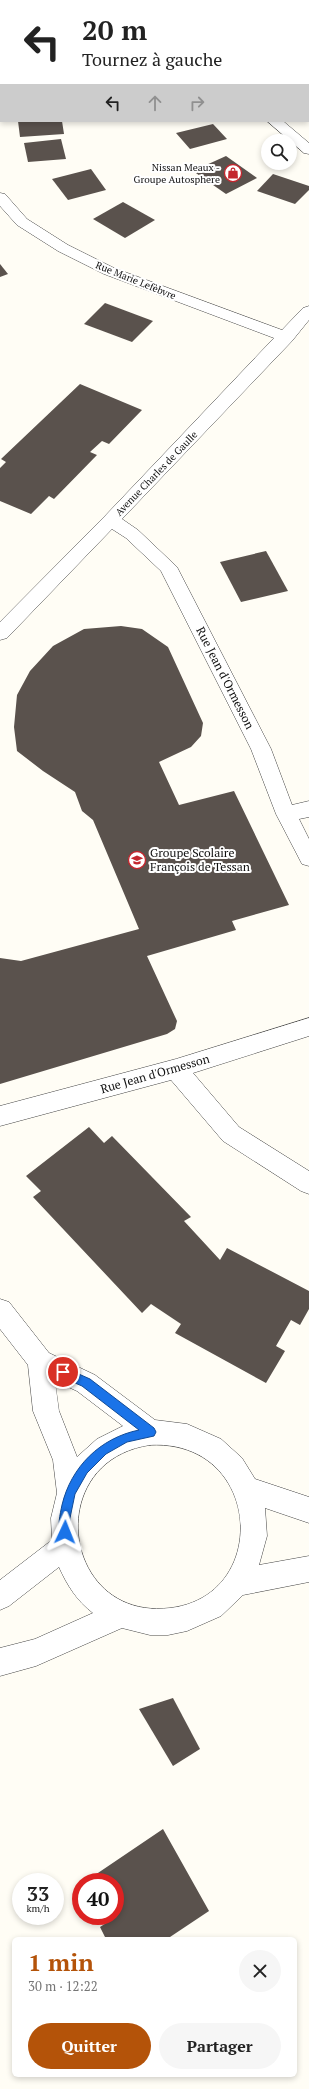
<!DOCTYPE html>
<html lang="fr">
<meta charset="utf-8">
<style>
:root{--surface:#fff;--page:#f6f6f6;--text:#222;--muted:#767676;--accent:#b45309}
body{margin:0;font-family:"PT Serif",serif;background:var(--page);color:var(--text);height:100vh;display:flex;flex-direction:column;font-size:15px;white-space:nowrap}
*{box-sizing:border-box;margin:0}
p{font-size:13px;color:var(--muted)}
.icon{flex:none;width:22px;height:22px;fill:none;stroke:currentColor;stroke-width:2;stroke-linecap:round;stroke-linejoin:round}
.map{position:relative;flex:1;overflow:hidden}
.panel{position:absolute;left:12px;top:1937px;width:285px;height:140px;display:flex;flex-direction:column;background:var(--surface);border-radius:6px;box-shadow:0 2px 6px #0003}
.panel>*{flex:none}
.banner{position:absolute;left:0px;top:0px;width:309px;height:122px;box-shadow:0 2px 6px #0003;background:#fff;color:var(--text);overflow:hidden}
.tools{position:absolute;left:261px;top:134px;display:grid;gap:8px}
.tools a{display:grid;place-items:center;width:36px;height:36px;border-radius:50%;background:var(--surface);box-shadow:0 2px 6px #0003;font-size:20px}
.speed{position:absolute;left:12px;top:1873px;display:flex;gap:8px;font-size:20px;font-weight:700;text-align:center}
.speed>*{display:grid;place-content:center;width:52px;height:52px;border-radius:50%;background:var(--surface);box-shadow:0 2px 6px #0003;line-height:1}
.speed small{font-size:10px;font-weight:400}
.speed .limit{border:6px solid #d22;background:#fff;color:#111}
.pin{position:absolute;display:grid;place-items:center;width:34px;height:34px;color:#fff;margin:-17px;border:2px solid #fff;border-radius:50%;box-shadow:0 1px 4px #0007}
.me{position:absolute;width:44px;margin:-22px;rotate:2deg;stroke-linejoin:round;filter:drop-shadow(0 0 3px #0008)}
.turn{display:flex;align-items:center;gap:14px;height:84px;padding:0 16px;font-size:18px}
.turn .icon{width:52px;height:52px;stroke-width:2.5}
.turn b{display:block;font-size:28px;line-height:34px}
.lanes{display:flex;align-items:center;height:38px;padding:0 16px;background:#0003;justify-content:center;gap:20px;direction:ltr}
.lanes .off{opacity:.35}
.round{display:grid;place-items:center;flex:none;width:42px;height:42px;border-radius:21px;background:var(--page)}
.headline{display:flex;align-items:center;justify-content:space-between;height:68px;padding:0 16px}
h1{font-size:24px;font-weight:700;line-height:30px;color:var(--accent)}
.cta{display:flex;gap:8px;margin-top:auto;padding:8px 16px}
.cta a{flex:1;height:46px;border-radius:24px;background:var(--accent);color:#fff;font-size:16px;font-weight:700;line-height:46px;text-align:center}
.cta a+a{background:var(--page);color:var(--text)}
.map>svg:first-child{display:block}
.building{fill:#5a524d}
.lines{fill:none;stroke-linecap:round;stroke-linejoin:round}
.minor-casing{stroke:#444;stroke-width:1}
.minor{fill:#fff;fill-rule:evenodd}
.route{fill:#1a73e8;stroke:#114b97}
.labels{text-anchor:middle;stroke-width:4;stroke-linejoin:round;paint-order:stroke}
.far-poi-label{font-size:10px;fill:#111;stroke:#fff;text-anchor:end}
.far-street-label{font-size:10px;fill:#111;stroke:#fff}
.street-label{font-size:12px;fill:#111;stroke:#fff}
.poi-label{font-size:12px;fill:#111;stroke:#fff;text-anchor:start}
</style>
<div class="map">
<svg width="309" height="2089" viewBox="0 0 309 2089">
<rect width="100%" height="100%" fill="#fffdf5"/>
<g class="building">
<polygon points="18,121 62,121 64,134 20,137"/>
<polygon points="213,124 227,139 190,149 176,133"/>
<polygon points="61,139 66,159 28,162 24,143"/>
<polygon points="226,156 257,178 226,194 193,171"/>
<polygon points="91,169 106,190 68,200 52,179"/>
<polygon points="273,174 309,186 309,190 295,204 257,191"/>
<polygon points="123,202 155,220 125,238 93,219"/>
<polygon points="0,264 8,274 0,277"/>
<polygon points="105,303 153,321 132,342 84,324"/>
<polygon points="80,384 142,410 109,444 102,441 90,452 97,455 54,499 49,496 31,514 0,501 0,468 6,462 1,459"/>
<polygon points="266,551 288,591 241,602 220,562"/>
<polygon points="121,626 142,629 168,647 203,723 201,736 191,747 159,762 179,805 234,791 289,905 232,921 236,930 147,956 177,1021 175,1029 167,1034 0,1084 0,958 21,961 139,929 93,820 82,811 75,792 43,771 17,751 14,727 17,695 30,671 53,646 84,629"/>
<polygon points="89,1127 104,1143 112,1136 191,1217 184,1221 220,1260 227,1248 309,1291 309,1309 300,1325 291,1320 276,1346 285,1351 266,1383 175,1333 181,1324 151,1304 142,1313 33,1197 41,1191 26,1176"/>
<polygon points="173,1698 200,1749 173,1766 139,1709"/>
<polygon points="163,1829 209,1911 167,1939 106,1939 100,1927 111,1920 109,1916 115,1916 115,1882 95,1882 92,1877"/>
</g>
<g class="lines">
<g class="minor-casing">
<g id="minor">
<polygon points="75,0 94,0 95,1 76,1"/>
<polygon points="0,3 1,3 0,15"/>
<rect x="308" y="16" width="1" height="8"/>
<polygon points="267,121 283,121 309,143 309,154 304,153"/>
<polygon points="0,193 5,194 27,219 68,245 114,268 282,330 303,308 309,306 309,320 292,341 122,519 138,530 177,567 271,749 292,805 309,801 309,817 299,819 309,839 309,866 302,864 276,814 251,749 161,571 126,538 112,529 7,638 0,640 0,622 105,516 274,338 104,274 58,251 17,225 0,206"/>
<polygon points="309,1018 309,1036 193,1073 239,1127 309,1171 309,1194 301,1191 223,1141 171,1080 0,1126 0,1106 176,1059"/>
<path d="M0 1299 9 1302 49 1353 95 1375 155 1420 187 1424 221 1439 242 1458 255 1479 309 1497V1523L265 1508 267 1536 259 1565 309 1556V1582L243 1595 221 1616 187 1631 168 1635H150L122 1628 36 1666 0 1676V1648L35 1639 93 1613C77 1601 67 1585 59 1567L9 1606 0 1610V1580L52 1540 51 1518 57 1493 53 1460 33 1411 28 1365 0 1329ZM55 1381 77 1391 123 1426 97 1439 77 1457 59 1411ZM150 1445C262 1439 272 1596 170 1608 62 1621 41 1461 150 1445Z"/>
</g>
</g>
<use href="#minor" class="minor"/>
</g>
<path class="route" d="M63 1367 90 1379 154 1428 156 1432 154 1436 127 1442 106 1454 87 1473 75 1494 70 1518 69 1536 65 1537 61 1536C57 1526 60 1515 62 1505 71 1467 100 1438 139 1430L82 1386 59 1376 58 1372 59 1369Z"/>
<defs>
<g id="shop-ring" transform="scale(0.9)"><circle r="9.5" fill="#fff" stroke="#c4262e" stroke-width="1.5"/><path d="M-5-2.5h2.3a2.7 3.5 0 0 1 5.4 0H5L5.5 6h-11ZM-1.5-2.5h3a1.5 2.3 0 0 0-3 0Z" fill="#c4262e"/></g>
<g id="school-ring" transform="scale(0.9)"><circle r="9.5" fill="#fff" stroke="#c4262e" stroke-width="1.5"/><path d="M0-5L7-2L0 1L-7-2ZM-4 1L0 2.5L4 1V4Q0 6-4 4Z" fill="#c4262e"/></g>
</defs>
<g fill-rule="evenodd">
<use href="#shop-ring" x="233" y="173"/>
<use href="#school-ring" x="137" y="860"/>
</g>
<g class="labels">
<g class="far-poi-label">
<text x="220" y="171">Nissan Meaux -<tspan x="220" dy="12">Groupe Autosphere</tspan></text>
</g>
<g class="far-street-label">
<text transform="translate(136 280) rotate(22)" y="4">Rue Marie Lefèbvre</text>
<text transform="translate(156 473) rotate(-46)" y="4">Avenue Charles de Gaulle</text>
</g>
<g class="street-label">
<text transform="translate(225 678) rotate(63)" y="4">Rue Jean d'Ormesson</text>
<text transform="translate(155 1074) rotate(-16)" y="4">Rue Jean d'Ormesson</text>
</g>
<g class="poi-label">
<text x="150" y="857">Groupe Scolaire<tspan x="150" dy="14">François de Tessan</tspan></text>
</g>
</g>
</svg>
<div class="tools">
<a><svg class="icon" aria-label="search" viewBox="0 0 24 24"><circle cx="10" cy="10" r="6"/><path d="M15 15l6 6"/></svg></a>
</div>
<div class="speed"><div>33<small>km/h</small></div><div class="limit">40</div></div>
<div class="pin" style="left:63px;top:1372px;background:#d93025"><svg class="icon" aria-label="arrive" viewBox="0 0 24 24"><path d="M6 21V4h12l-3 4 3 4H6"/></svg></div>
<svg class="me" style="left:65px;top:1532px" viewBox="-20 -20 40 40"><path d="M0-17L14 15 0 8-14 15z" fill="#1a73e8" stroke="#fff" stroke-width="4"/></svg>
<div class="banner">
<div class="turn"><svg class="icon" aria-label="left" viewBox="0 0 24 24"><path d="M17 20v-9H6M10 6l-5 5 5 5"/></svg><div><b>20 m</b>Tournez à gauche</div></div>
<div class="lanes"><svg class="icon" aria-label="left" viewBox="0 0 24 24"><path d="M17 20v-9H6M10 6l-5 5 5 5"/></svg><svg class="icon off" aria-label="ahead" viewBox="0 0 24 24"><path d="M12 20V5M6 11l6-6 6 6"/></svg><svg class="icon off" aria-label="right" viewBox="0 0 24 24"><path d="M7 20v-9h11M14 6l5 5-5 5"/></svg></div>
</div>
<section class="panel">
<div class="headline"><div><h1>1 min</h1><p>30 m · 12:22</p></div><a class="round"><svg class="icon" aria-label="close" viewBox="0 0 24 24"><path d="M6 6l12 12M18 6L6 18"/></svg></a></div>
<div class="cta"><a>Quitter</a><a>Partager</a></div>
</section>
</div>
